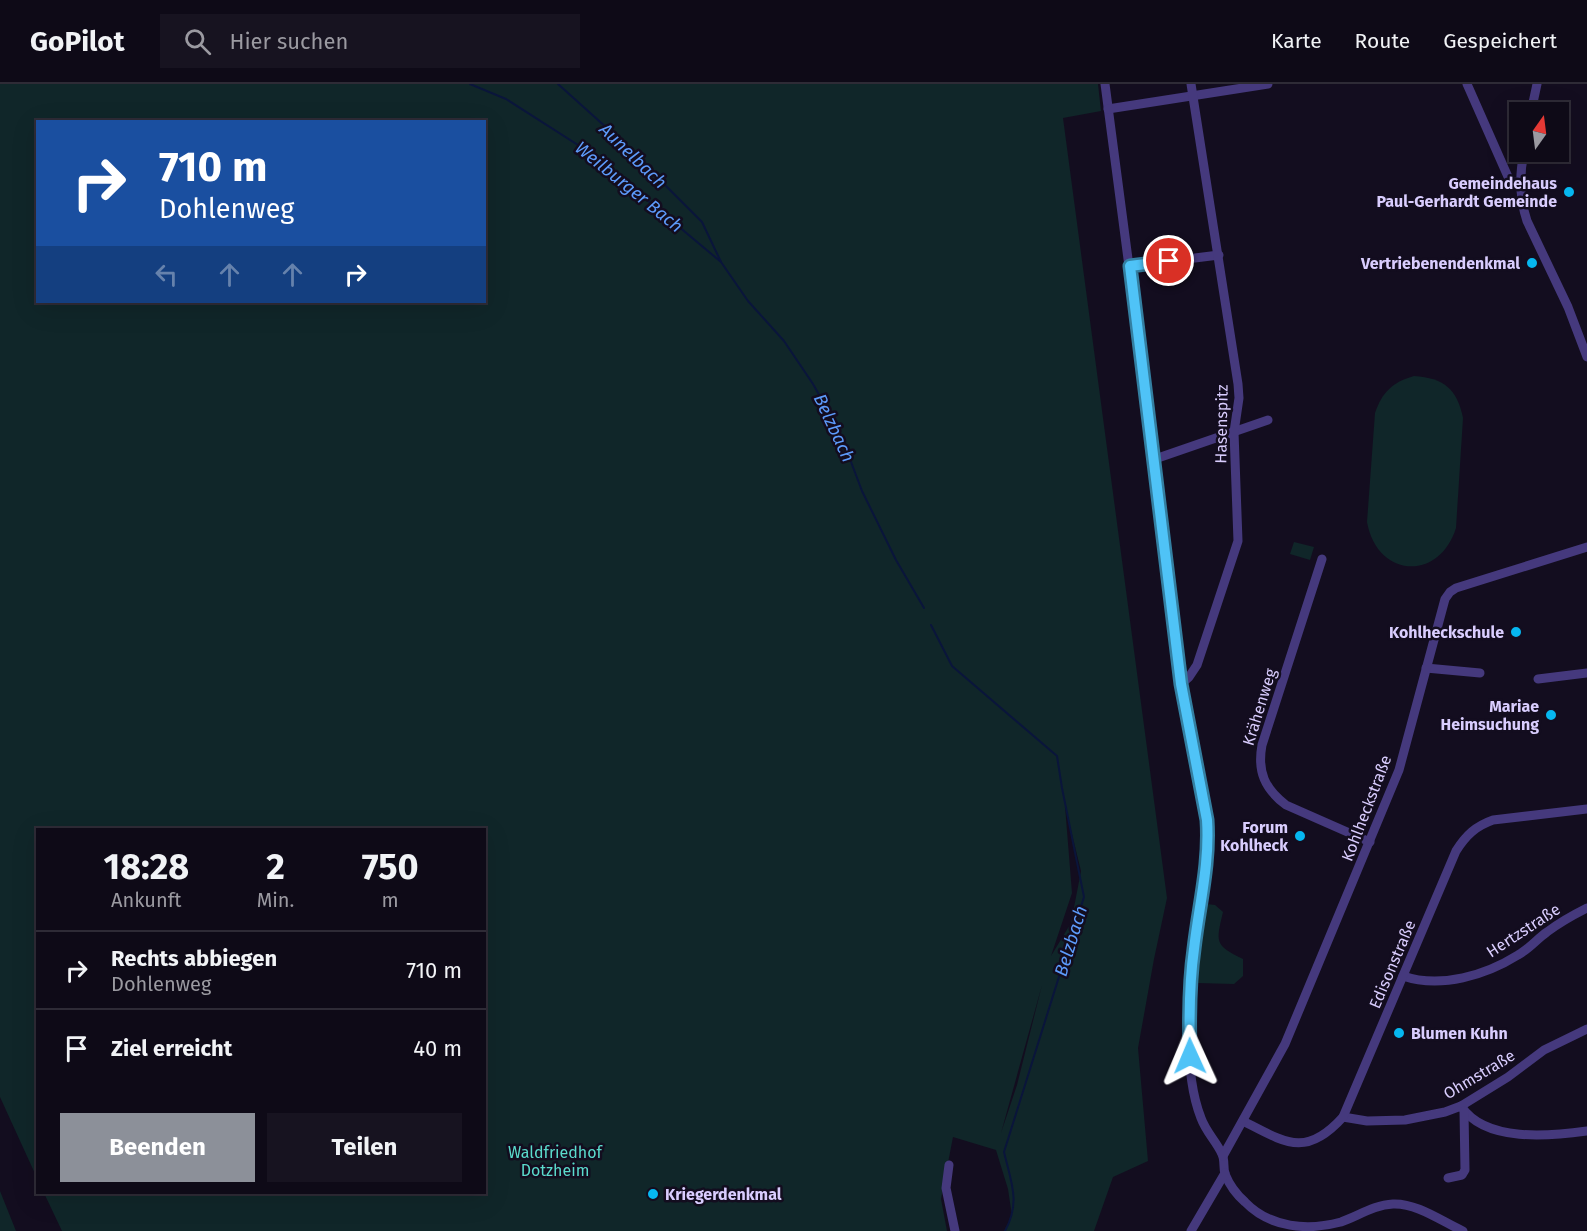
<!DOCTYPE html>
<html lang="de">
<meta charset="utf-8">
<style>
:root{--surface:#0e0a17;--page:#171320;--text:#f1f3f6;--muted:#9b9aa1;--line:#2e2b36;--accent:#8c9099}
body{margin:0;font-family:"Fira Sans",sans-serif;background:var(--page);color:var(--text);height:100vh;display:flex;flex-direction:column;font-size:22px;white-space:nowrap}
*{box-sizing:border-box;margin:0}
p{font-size:20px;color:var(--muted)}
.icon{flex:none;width:33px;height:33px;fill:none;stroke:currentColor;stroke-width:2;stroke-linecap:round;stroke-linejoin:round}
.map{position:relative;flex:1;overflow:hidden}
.sheet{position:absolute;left:36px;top:744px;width:450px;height:366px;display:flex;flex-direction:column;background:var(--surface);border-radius:0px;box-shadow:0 6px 24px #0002,0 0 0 2px var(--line)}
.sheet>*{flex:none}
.hud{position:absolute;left:36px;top:36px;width:450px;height:183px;border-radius:0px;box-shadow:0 6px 24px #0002,0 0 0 2px var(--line);background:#1a4fa0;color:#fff;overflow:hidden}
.needle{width:39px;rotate:14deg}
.controls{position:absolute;left:1509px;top:18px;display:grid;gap:12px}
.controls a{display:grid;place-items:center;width:60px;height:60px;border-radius:0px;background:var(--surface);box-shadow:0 6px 24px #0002,0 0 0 2px var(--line);font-size:30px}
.pin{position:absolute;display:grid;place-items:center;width:51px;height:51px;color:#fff;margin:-26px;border:3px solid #fff;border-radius:50%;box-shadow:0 2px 6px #0007}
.me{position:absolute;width:66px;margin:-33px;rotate:359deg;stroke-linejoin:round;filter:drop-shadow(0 0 4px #0008)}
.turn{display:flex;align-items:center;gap:21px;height:126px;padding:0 24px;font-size:27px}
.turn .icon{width:78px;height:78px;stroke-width:2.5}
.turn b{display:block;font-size:42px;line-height:51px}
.lanes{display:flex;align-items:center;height:57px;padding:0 24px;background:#0003;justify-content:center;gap:30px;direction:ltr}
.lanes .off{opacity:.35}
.eta{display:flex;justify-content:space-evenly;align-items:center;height:102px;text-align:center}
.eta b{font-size:36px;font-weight:700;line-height:42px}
.cta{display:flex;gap:12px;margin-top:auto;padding:12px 24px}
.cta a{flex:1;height:69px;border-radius:0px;background:var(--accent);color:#fff;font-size:24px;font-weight:700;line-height:69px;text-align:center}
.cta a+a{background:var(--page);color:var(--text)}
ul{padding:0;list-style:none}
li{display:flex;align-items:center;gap:18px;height:78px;padding:0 24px;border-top:2px solid var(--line)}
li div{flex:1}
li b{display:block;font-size:22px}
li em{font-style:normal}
header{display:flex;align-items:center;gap:36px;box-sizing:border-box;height:84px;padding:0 30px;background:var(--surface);border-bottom:2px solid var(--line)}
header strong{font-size:28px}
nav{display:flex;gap:33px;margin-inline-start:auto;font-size:21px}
.search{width:420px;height:54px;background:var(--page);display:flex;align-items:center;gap:15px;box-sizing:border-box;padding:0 21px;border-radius:0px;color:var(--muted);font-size:22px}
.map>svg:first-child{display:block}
.green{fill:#102629;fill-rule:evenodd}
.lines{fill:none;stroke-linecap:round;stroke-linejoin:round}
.stream{stroke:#0a153b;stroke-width:2}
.minor{stroke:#45397d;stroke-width:9}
.route-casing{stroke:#337fa1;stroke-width:15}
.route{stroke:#4fc3f7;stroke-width:10}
.poi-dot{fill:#06b7f0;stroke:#130d1f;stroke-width:2}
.labels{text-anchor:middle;stroke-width:5;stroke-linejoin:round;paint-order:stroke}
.poi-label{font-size:16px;font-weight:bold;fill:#d9cdfe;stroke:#130d1f;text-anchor:end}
.street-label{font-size:16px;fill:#d9cdfe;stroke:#130d1f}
.park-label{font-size:16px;fill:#5bdbcd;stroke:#130d1f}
.water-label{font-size:18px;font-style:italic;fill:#5d9bfb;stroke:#130d1f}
</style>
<header>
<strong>GoPilot</strong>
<div class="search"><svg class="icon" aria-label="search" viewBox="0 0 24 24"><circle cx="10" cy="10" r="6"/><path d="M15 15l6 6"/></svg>Hier suchen</div>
<nav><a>Karte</a><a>Route</a><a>Gespeichert</a></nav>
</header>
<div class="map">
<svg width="1587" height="1147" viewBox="0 0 1587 1147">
<rect width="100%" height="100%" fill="#130d1f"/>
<g class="green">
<path d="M0 0H1098L1101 27 1063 34 1167 814 1154 875 1138 964 1148 1077 1113 1093 1094 1147H1004L1012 1132 1008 1105 996 1066 953 1053 941 1115 947 1147H62L44 1109 484 1108V746H38L37 1094 0 1013ZM38 38H484V218H38ZM1065 722 1081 787 1071 839 1051 872 1072 809ZM1042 901 1017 1001 1001 1049Z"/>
<path d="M1414 292C1444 294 1457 305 1463 334L1456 444C1439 498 1377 494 1367 438L1375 329C1382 308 1393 298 1414 292Z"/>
<polygon points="1294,458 1314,463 1310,476 1290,470"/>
<path d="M1207 820 1215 821 1223 828C1216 858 1214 861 1243 875V892L1234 900 1197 899 1200 855Z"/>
<polygon points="0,1107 16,1147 0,1147"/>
</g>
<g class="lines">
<g class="stream">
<polyline points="470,0 506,15 592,70 721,178"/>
<polyline points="558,0 618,54 702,138 721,178 748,217 784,257 813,300 839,346 862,407 896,476 924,524"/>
<path d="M931 541 952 582 1057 672 1062 704 1084 813 1004 1068C1011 1098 1021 1118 1005 1147"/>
</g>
<g class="minor">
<path d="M1105 0C1131 190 1155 379 1178 569 1182 608 1190 647 1197 685 1202 710 1209 735 1208 760 1208 789 1201 815 1197 842 1189 895 1181 984 1201 1034 1206 1048 1216 1057 1222 1070 1225 1076 1223 1083 1225 1090 1229 1100 1237 1111 1245 1118 1270 1144 1308 1147 1341 1138 1358 1132 1374 1121 1393 1120 1417 1119 1441 1137 1463 1147"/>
<polyline points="1467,0 1509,95 1519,101"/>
<polyline points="1108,25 1268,0"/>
<polyline points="1531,28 1537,0"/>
<path d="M1524 68C1519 92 1519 113 1527 137L1568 223 1587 273"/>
<polyline points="1130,182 1219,171"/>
<polyline points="1155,375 1268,336"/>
<path d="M1322 475 1262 661C1257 688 1265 705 1286 721L1370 758"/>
<polyline points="1426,584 1480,589"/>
<polyline points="1538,595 1587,589"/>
<polyline points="1181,600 1189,593 1197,581 1238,457 1234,348 1239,314 1238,300 1191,0"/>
<path d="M1403 892C1441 905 1486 891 1518 871 1529 865 1537 855 1547 848 1559 839 1573 831 1587 824"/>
<path d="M1461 1022C1485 1059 1551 1052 1587 1047"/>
<polyline points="1343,1033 1367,1037 1405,1036 1445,1028 1461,1022 1508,993 1544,966 1587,945"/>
<path d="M1243 1037C1286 1059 1306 1074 1343 1033L1456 767C1466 751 1476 742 1493 736L1587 725"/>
<polyline points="1223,1072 1285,960 1399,686 1445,515 1450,508 1456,504 1587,463"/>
<polyline points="949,1081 946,1104 955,1147"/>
<polyline points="1448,1094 1462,1091 1465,1086 1464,1027"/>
<polyline points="1191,1147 1225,1089"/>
</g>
</g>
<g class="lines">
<g class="route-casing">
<path id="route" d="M1169 177 1130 182 1181 600 1207 736C1210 780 1199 821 1194 865 1189 900 1189 936 1190 972"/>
</g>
<use href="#route" class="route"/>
</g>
<g class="poi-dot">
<circle cx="1569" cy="108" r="6"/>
<circle cx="1532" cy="179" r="6"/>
<circle cx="1516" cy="548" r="6"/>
<circle cx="1551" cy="631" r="6"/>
<circle cx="1300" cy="752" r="6"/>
<circle cx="1399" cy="949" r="6"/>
<circle cx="653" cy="1110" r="6"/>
</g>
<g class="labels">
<g class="poi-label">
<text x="1557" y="105">Gemeindehaus<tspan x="1557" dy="18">Paul-Gerhardt Gemeinde</tspan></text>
<text x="1520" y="185">Vertriebenendenkmal</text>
<text x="1504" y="554">Kohlheckschule</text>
<text x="1539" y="628">Mariae<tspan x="1539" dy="18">Heimsuchung</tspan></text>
<text x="1288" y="749">Forum<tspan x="1288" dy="18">Kohlheck</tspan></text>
<text x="1411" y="955" text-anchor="start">Blumen Kuhn</text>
<text x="665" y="1116" text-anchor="start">Kriegerdenkmal</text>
</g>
<g class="street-label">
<text transform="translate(1221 340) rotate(-89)" y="6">Hasenspitz</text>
<text transform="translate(1259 623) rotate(-73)" y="6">Krähenweg</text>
<text transform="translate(1366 724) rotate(-69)" y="6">Kohlheckstraße</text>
<text transform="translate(1523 846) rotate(-33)" y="6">Hertzstraße</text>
<text transform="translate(1392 880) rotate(-67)" y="6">Edisonstraße</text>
<text transform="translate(1479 990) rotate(-31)" y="6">Ohmstraße</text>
</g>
<g class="park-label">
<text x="555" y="1074">Waldfriedhof<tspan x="555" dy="18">Dotzheim</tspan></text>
</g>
<g class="water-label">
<text transform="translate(633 72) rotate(44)" y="6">Aunelbach</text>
<text transform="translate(629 103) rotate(39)" y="6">Weilburger Bach</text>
<text transform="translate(834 344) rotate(65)" y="6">Belzbach</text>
<text transform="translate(1071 857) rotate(-73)" y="6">Belzbach</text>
</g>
</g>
</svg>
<div class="controls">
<a><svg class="needle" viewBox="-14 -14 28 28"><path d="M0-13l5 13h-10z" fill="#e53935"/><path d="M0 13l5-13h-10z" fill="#9b9aa1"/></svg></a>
</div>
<div class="pin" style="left:1169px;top:177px;background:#d93025"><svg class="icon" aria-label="arrive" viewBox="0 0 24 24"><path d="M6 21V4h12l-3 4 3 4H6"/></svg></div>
<svg class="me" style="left:1190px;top:972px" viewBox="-20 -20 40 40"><path d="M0-17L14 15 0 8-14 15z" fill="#4fc3f7" stroke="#fff" stroke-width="4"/></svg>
<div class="hud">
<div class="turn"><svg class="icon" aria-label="right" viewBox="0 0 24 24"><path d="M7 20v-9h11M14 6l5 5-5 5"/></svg><div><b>710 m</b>Dohlenweg</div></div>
<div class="lanes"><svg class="icon off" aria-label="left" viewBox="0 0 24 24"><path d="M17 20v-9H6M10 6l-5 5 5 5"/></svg><svg class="icon off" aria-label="ahead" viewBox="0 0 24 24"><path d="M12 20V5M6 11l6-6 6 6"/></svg><svg class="icon off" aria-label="ahead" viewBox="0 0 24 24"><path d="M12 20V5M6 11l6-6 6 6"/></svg><svg class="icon" aria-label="right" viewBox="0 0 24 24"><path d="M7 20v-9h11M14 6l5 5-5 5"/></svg></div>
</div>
<section class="sheet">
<div class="eta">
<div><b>18:28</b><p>Ankunft</p></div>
<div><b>2</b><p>Min.</p></div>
<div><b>750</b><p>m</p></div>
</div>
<ul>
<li><svg class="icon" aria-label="right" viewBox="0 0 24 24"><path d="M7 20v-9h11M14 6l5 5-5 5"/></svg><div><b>Rechts abbiegen</b><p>Dohlenweg</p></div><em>710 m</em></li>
<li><svg class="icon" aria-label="arrive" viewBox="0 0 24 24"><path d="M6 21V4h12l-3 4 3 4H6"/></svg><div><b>Ziel erreicht</b></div><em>40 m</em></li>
</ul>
<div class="cta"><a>Beenden</a><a>Teilen</a></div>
</section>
</div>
